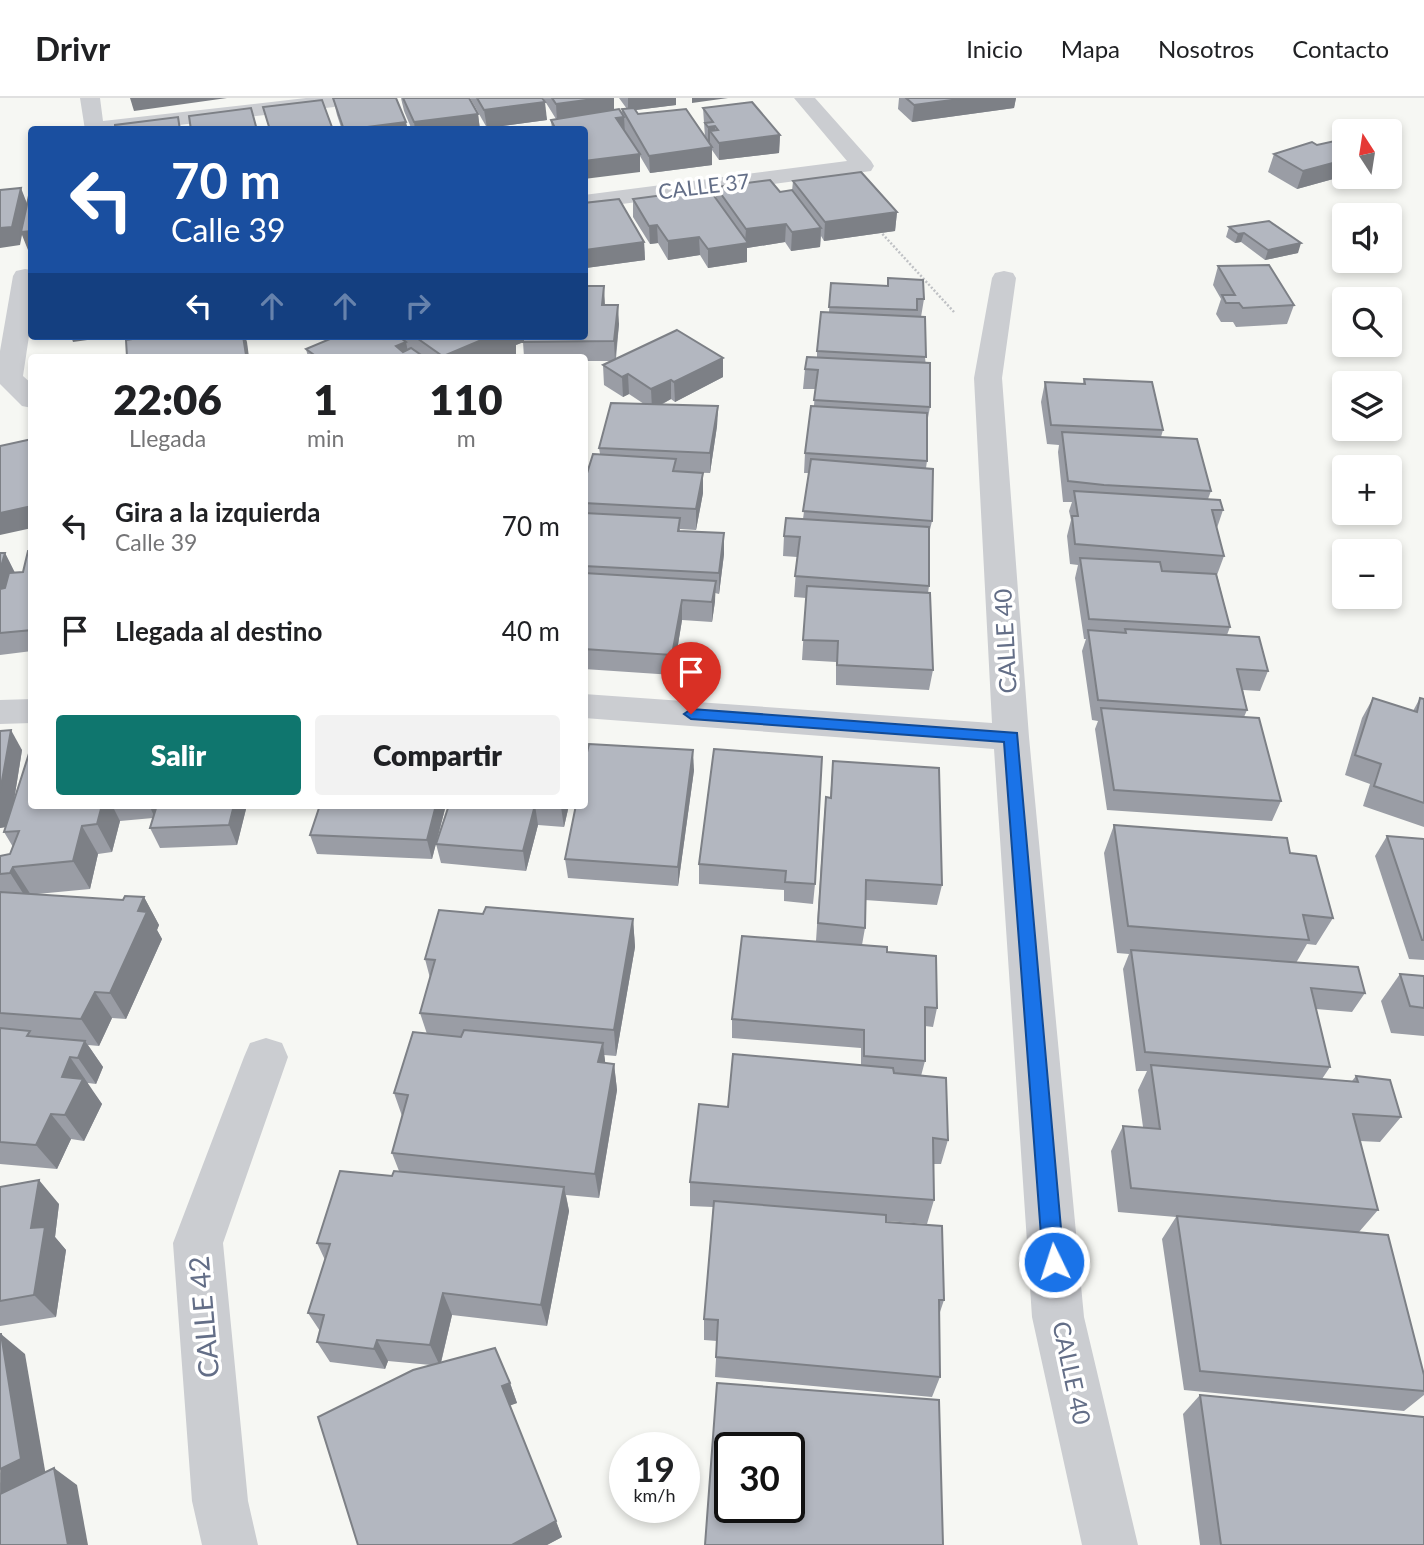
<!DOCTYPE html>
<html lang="es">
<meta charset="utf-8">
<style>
:root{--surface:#fff;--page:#f2f2f2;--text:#202124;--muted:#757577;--line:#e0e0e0;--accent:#0f766e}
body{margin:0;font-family:Lato,sans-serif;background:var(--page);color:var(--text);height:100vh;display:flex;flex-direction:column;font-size:26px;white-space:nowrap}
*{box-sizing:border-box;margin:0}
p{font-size:23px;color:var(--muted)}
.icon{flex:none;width:38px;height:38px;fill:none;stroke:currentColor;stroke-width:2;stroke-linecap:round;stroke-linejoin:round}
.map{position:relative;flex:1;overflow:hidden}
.drawer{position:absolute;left:28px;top:256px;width:560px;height:455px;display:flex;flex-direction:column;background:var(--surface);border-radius:7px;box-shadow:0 4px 10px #0003}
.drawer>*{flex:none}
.top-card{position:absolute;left:28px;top:28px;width:560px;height:214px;border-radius:7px;box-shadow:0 4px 10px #0003;background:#1a4fa0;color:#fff;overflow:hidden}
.needle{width:46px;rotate:348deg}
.buttons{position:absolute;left:1332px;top:21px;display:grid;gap:14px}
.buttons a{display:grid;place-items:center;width:70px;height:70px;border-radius:7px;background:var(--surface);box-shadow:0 4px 10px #0003;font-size:35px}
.speed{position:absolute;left:609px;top:1334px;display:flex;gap:14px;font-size:35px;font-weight:700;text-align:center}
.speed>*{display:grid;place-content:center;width:91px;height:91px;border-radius:50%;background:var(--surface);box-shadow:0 4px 10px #0003;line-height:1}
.speed small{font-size:18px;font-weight:400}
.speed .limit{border:4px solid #111;border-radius:10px;background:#fff;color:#111}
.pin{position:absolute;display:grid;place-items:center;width:60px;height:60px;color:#fff;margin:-72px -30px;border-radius:50% 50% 50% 0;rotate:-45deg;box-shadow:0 0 7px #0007}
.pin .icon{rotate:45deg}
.me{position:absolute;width:77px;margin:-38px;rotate:356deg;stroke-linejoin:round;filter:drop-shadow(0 0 5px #0008)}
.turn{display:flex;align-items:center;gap:24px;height:147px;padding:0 28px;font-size:32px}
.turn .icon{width:91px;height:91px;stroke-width:2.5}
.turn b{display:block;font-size:49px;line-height:60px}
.lanes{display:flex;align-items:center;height:66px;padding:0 28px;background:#0003;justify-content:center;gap:35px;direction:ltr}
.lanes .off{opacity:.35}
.eta{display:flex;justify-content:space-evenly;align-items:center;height:119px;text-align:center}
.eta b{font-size:42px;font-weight:800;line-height:49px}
.cta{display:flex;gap:14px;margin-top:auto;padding:14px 28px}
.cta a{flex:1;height:80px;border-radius:7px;background:var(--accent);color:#fff;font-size:28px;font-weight:800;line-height:80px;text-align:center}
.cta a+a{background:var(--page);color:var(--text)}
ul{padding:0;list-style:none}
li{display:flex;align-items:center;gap:21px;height:105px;padding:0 28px}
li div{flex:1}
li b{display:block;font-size:26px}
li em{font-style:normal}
header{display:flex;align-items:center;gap:42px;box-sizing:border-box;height:98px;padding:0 35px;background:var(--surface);border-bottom:2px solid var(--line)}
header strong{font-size:33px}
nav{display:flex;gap:38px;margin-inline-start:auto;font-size:24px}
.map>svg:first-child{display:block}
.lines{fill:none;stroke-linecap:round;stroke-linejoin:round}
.path{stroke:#bfc1c4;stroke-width:2.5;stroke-dasharray:2 2;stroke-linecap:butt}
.minor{fill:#cbcdd1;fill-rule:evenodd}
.wall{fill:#9a9da5}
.shaded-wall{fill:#7d8086}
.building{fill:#b3b7c0;stroke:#7d8086;stroke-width:2;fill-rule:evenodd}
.route{fill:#1a73e8;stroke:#114b97;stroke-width:2}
.labels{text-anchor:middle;stroke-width:7;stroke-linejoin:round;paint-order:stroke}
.far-street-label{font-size:21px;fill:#636e87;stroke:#fff}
.street-label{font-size:24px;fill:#636e87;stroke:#fff}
.near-street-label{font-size:28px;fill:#636e87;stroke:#fff}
</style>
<header>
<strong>Drivr</strong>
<nav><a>Inicio</a><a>Mapa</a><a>Nosotros</a><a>Contacto</a></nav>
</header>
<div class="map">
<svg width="1424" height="1447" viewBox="0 0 1424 1447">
<rect width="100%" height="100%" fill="#f6f7f3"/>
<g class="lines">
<polyline class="path" points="877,130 954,214"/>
<g class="minor">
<polygon points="80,0 100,0 103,23 306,0 370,0 360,6 136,32 85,32"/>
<polygon points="794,0 815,0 871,63 874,68 871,73 584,111 584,97 847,63"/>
<polygon points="25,171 32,172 32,218 23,278 32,286 32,310 22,308 0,286 0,253 13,178 16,173"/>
<polygon points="1004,173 1013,175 1016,180 1002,280 1029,639 1084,1219 1138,1447 1082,1447 1032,1219 994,651 584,620 584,596 992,625 974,280 992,180 995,175"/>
<polygon points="32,601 32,625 0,626 0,602"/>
<polygon points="266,940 282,945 288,959 223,1145 248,1403 258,1447 202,1447 192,1403 173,1145 244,959 250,945"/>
</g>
</g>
<g class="wall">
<polygon points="333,0 408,32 342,32 337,17"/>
<polygon points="401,0 469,0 478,16 480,32 412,32 404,13"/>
<polygon points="470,0 542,0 547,22 487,30"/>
<polygon points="543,0 614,0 614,12 622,16 622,11 627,11 619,0 676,0 676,7 635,12 638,16 705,39 703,10 780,37 779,55 719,62 712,52 712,67 650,75 640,58 640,74 584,32 552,32 551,22 556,21"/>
<polygon points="899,0 1016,0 1014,10 912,24 898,11"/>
<polygon points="1344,41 1344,78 1297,91 1268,74 1274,56"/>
<polygon points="793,83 897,114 895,133 824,143 821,138 820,149 791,153 785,144 747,150 747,164 708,170 700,157 668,162 658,145 650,146 633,119 633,101 716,101 716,89 780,94 792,93"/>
<polygon points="584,105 644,144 645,162 586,170 584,167"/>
<polygon points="1229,129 1298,155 1265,162 1241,144 1235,145 1226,139"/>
<polygon points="1218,168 1294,207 1287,226 1236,229 1233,224 1221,224 1216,216 1221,201 1213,187"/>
<polygon points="888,180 924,201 921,219 930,309 927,325 927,363 926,370 932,423 929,436 929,488 928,495 933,572 929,592 836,587 836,564 802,562 806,500 794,499 797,459 783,458 784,438 803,421 809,375 804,375 805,355 814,308 815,291 803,291 805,271 817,259 817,253 829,214 831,185 888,188"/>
<polygon points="605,207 619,226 616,261 723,260 723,279 675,304 671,301 661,307 718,308 717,328 710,375 676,374 703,395 696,432 680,431 680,433 724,456 719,496 715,495 715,503 712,524 682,522 673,577 584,571 584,385 600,356 599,350 644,306 629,296 623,299 604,287 603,267 612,263 584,263 584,259 524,259 523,244 516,247 516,257 510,259 308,259 306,251 337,238 584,238"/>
<polygon points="1084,281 1163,332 1161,339 1211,393 1208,401 1223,412 1217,430 1224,458 1217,477 1230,529 1227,537 1268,573 1260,593 1243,592 1247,612 1244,619 1281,703 1272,723 1107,712 1095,631 1098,623 1092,622 1082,553 1086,541 1084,541 1075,480 1078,467 1070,466 1067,438 1071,422 1069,413 1072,404 1063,404 1058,354 1059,347 1047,346 1041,304 1045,284 1083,286"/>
<polygon points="32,453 32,553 0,557 0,455 5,455 15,475 23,474"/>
<polygon points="1373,600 1413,613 1420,600 1424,601 1424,729 1363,708 1370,686 1345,677 1362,620"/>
<polygon points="0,633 22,652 14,702 32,707 275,707 275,710 246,711 237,747 160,750 150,730 153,720 120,723 112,754 98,756 90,791 37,796 123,802 144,799 159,827 157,832 162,841 126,921 112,920 99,948 88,947 103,969 96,986 88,985 88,987 102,1006 84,1043 71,1041 57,1071 0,1066 0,758 10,756 13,749 4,734 6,729 0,730"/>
<polygon points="714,651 815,786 813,806 784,803 784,792 699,786 699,766"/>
<polygon points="833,663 942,787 937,807 865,802 865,830 862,847 887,854 937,910 933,929 925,928 925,963 921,978 948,1042 941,1066 934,1066 934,1102 927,1126 886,1123 944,1202 939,1217 940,1279 932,1299 715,1279 717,1243 704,1242 704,1221 713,1109 690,1108 690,1084 728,1009 861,967 861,950 732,940 732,921 816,843 824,719 826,699 830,700"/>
<polygon points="694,672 678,788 568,780 565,761"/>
<polygon points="320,707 446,707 432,761 317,756 310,737"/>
<polygon points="449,707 569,707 564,729 538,727 526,773 441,765 436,746"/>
<polygon points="1114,727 1290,755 1333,820 1316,847 1307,846 1296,865 1365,895 1352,914 1316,911 1330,969 1322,981 1352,983 1356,978 1401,1019 1380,1044 1360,1043 1378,1112 1359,1134 1424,1277 1424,1297 1404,1313 1184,1292 1162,1141 1176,1119 1118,1114 1111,1053 1123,1028 1143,1029 1138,992 1147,973 1136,973 1123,871 1129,856 1117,855 1104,755"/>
<polygon points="1387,738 1424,741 1424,862 1409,861 1375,758"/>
<polygon points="483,816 633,821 635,849 616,958 604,957 605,965 614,966 617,992 599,1100 566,1097 569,1113 547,1228 452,1217 441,1265 510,1285 517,1305 510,1307 562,1439 547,1447 358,1447 431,1267 388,1263 385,1271 330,1264 317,1244 320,1233 308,1215 325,1162 317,1145 392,1078 399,1073 392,1055 402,1018 394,995 427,936 420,915 430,880 425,861"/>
<polygon points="1400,876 1424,878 1424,938 1391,935 1381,903"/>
<polygon points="0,1089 59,1106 55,1139 66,1152 56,1219 0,1228"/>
<polygon points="1200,1297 1424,1447 1200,1447 1183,1316"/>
</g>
<g class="shaded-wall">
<polygon points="130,0 227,0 134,13"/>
<polygon points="601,0 614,0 614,15 557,24 556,6"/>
<polygon points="628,0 676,0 676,7 628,13"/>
<polygon points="692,0 728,0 692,5"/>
<polygon points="967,0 1016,0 1014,10 912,24 914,7"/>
<polygon points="545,4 547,22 487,30 484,12"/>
<polygon points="478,16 480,32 415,32 414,24"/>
<polygon points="624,19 625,36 616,20"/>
<polygon points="406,24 408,32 351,32"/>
<polygon points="715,28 715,40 710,33 710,46 708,46 708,29"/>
<polygon points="780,37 779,55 719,62 719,45"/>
<polygon points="712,49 712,67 650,75 649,58"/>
<polygon points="640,56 640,74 584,81 584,63"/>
<polygon points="1344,62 1344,78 1297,91 1303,73"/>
<polygon points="21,90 28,108 32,133 32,152 28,152 22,137 20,147 0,150 0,130"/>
<polygon points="897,114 895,133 824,143 825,124"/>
<polygon points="786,126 785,144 747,150 747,164 708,170 708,151 745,145 746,131"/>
<polygon points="657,127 658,145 650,146 649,128"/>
<polygon points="821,130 820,149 791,153 792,134"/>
<polygon points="1244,135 1241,144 1235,145 1238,136"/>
<polygon points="699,139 700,157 668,162 668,143"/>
<polygon points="644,144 645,162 586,170 585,152"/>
<polygon points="1301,145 1298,155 1265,162 1268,152"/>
<polygon points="604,188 605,207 602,207"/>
<polygon points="618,207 619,226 615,263 614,243"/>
<polygon points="71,238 116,238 73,244"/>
<polygon points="243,238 245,238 247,244 249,259 235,259"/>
<polygon points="491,238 525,238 524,244 516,247 516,257 510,259 446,259 446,257"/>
<polygon points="406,244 409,259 396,248"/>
<polygon points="723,260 723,279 675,304 674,284"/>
<polygon points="628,276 629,296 623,299 622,279"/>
<polygon points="671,282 671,301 652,311 651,291"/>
<polygon points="718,308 717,328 710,375 710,355"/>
<polygon points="703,375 703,395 696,432 696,411"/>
<polygon points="32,408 32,430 0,437 0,415"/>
<polygon points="724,435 724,456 719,496 719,475"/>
<polygon points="5,455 15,475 0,497 0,472"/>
<polygon points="716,483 715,503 712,524 712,504"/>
<polygon points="682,502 682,522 673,577 672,557"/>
<polygon points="11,632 22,652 10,728 0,730 0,694"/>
<polygon points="693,652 694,672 678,788 678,769"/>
<polygon points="102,707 112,707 120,723 112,754 97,726"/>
<polygon points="149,707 158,707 155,720"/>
<polygon points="234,707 244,707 246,711 237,747 229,727"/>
<polygon points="436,707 446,707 432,761 427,742"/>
<polygon points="535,707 538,727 526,773 523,753"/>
<polygon points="562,707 569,707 564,729 561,709"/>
<polygon points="82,728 98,756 90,791 73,763"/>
<polygon points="13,769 31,797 28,803 10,775"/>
<polygon points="144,799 159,827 157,832 162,841 126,921 110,895 138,813"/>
<polygon points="633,821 635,849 616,958 614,932"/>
<polygon points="95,894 112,920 99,948 81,921"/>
<polygon points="85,943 103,969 96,986 78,960"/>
<polygon points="603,945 606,971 598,964"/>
<polygon points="70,959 102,1006 84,1043 65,1017 62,979"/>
<polygon points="614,966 617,992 599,1100 595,1076"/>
<polygon points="51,1016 71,1041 57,1071 36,1047"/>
<polygon points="39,1082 59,1106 55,1139 66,1152 56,1219 34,1197 31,1130"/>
<polygon points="564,1089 569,1113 547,1228 541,1207"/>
<polygon points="443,1195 452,1217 440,1268 430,1247"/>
<polygon points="1,1236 25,1256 46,1378 0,1400"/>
<polygon points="377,1242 388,1263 385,1271 374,1251"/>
<polygon points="510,1285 517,1305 509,1308 502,1288"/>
<polygon points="54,1370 77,1387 88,1447 68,1447"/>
<polygon points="556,1423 562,1439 547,1447 512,1447"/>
</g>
<g class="building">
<polygon points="333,0 396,0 406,24 344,32"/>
<polygon points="403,0 469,0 478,16 414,24"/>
<polygon points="477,0 542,0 545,4 484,12"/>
<polygon points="552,0 601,0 556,6"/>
<polygon points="906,0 967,0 914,7"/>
<polygon points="322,2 333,32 270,32 263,9"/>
<polygon points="752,4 780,37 719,45 710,33 718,32 715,28 708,29 705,25 713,24 703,10"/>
<polygon points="251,10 257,32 191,32 189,18"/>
<polygon points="634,10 638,16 686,11 712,49 649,58 622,11"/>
<polygon points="619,11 624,19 616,20 640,56 584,63 584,32 556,32 551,22"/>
<polygon points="178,19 180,32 115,32 115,27"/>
<polygon points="1344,41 1344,62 1303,73 1274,56 1312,44 1317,47"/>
<polygon points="861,74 897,114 825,124 793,83"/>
<polygon points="770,82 780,94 792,92 821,130 792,134 786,126 746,131 716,89"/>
<polygon points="21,90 12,129 0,130 0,92"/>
<polygon points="709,91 748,145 708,151 699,139 668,143 657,127 649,128 633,101"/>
<polygon points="30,93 32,93 32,133 21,134"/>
<polygon points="619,101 644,144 585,152 584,105"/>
<polygon points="1269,123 1301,145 1268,152 1244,135 1238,136 1229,129"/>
<polygon points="1269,167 1294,207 1243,210 1239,205 1226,205 1222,197 1235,197 1218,168"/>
<polygon points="888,180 923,182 924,201 917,201 917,212 829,209 831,185 888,188"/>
<polygon points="584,188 604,188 602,207 618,207 614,243 523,244 523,238 584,238"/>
<polygon points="821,214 925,219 926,259 817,253"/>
<polygon points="677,232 723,260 674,284 671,282 651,291 628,276 622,279 603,267"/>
<polygon points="152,238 243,238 246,257 235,259 127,259 126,242"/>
<polygon points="337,238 398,238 406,244 396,248 403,254 411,250 424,259 317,259 306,251"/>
<polygon points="414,238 491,238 446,257 441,257"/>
<polygon points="807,259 930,265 930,309 814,302 818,272 805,271"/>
<polygon points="1084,281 1152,284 1163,332 1051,327 1045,284 1085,286"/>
<polygon points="611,305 718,308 710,355 599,350"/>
<polygon points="811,308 927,315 927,363 805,355"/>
<polygon points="1062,334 1197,341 1211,393 1104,387 1068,383"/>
<polygon points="32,341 32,408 0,415 0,348"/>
<polygon points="593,356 676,361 673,373 703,375 696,411 584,405 584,385"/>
<polygon points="811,361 933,371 932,423 803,413"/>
<polygon points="1074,393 1220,402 1223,412 1212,412 1224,458 1075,446 1072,418 1078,418"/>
<polygon points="584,415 680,420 678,433 724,435 719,475 584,468"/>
<polygon points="786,420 929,429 929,488 795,478 800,439 784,438"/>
<polygon points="28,453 32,453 32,532 0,535 0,491 5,490 9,475 23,474"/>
<polygon points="0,455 5,455 0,472"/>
<polygon points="1080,460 1160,464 1162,473 1216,476 1230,529 1089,521"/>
<polygon points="584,475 716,483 712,504 682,502 672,557 584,551"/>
<polygon points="807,488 930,495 933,572 837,567 838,543 803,542"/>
<polygon points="1125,531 1259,539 1268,573 1237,571 1247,612 1098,602 1088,532 1126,535"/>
<polygon points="1373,600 1417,614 1420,600 1424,601 1424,705 1374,688 1381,666 1355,657"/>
<polygon points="1101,610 1259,620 1281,703 1114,692"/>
<polygon points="11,632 0,694 0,633"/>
<polygon points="32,646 32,707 102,707 97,726 82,728 73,763 13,769 10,775 0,776 0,758 10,756 19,733 4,734"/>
<polygon points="589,646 693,652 678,769 565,761 576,707 584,707 584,667"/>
<polygon points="714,651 822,659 815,786 785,784 786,773 699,766"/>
<polygon points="833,663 939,670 942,787 866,782 865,830 818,825 826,699 831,700"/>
<polygon points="157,707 234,707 229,727 150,730"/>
<polygon points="320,707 436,707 427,742 310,737"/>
<polygon points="449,707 535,707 523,753 436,746"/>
<polygon points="536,707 562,707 561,709"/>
<polygon points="1114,727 1287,740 1290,755 1316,758 1333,820 1303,817 1309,842 1128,828"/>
<polygon points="1387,738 1424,741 1424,842 1422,842"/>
<polygon points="0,794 123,802 125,798 144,799 138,813 147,814 110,895 95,894 81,921 0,915"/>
<polygon points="486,809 633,821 614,932 420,915 435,862 425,861 439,812 483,816"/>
<polygon points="742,838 887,849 887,854 936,858 937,910 925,909 925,963 864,958 864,932 732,921"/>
<polygon points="1131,852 1358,869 1365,895 1311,890 1330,969 1145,954"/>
<polygon points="1400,876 1424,878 1424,910 1410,908"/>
<polygon points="0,930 30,933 27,938 85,943 78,960 70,959 62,979 83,981 65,1017 51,1016 36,1047 0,1044"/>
<polygon points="464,932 603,945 598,964 614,966 595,1076 392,1055 408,997 394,995 413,934 461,939"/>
<polygon points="733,956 893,970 894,975 946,980 948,1042 933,1040 934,1102 690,1084 699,1006 728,1009"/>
<polygon points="1151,967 1358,984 1356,978 1390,982 1401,1019 1353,1016 1378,1112 1131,1090 1123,1028 1160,1031"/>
<polygon points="340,1073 392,1078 394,1073 564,1089 541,1207 443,1195 430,1247 377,1242 374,1251 317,1244 324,1217 308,1215 330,1146 317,1145"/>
<polygon points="39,1082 31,1130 45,1129 34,1197 0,1203 0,1089"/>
<polygon points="714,1103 886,1117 886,1124 942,1128 944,1202 939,1202 940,1279 716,1259 718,1222 704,1221"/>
<polygon points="1177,1118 1388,1137 1424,1277 1424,1293 1200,1273"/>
<polygon points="0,1236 1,1236 21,1361 0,1371"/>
<polygon points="495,1250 510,1285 502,1288 556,1423 512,1447 358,1447 318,1319 413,1272"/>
<path d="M717 1285 939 1302 943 1447H705ZM730 1349H789V1409H730Z"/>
<polygon points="1200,1297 1424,1319 1424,1447 1221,1447"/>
<polygon points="54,1370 68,1447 0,1447 0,1396"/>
</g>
<polygon class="route" points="691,611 1017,635 1064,1164 1061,1171 1054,1174 1046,1171 1043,1164 1004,644 691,621 684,616"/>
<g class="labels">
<g class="far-street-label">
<text transform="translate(704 89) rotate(-7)" y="7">CALLE 37</text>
</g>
<g class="street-label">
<text transform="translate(1006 543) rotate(-93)" y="8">CALLE 40</text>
<text transform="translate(1071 1275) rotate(78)" y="8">CALLE 40</text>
</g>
<g class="near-street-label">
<text transform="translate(204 1219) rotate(-95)" y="10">CALLE 42</text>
</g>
</g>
</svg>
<div class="buttons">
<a><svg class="needle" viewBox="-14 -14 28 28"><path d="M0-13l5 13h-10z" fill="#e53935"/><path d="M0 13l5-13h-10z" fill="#757577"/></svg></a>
<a><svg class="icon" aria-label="sound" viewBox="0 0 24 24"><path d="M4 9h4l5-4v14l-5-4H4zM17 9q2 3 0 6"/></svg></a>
<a><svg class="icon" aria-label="search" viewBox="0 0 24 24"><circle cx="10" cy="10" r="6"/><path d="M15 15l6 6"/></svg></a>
<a><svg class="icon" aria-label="layers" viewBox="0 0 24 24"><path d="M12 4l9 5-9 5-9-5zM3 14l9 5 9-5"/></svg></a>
<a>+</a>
<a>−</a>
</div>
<div class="speed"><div>19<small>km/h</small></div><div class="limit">30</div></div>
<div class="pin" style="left:691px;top:616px;background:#d93025"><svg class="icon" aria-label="arrive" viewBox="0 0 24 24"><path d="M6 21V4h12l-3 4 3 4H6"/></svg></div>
<svg class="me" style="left:1054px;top:1164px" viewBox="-20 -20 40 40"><circle r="17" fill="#1a73e8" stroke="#fff" stroke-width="3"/><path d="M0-11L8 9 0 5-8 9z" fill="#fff"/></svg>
<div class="top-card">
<div class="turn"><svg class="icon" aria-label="left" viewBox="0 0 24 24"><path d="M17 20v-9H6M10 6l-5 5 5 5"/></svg><div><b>70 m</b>Calle 39</div></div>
<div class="lanes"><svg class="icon" aria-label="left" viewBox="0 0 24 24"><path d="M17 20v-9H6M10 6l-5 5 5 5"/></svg><svg class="icon off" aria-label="ahead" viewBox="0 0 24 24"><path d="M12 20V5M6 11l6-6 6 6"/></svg><svg class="icon off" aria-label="ahead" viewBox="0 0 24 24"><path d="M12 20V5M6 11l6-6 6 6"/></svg><svg class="icon off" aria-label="right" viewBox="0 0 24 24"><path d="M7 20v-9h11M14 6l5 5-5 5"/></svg></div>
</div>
<section class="drawer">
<div class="eta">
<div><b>22:06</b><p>Llegada</p></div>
<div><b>1</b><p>min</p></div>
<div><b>110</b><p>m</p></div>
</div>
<ul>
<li><svg class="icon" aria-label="left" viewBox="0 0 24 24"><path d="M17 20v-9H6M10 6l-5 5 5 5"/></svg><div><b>Gira a la izquierda</b><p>Calle 39</p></div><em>70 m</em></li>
<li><svg class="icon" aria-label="arrive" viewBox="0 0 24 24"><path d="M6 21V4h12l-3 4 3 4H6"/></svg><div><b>Llegada al destino</b></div><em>40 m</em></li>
</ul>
<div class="cta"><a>Salir</a><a>Compartir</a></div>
</section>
</div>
